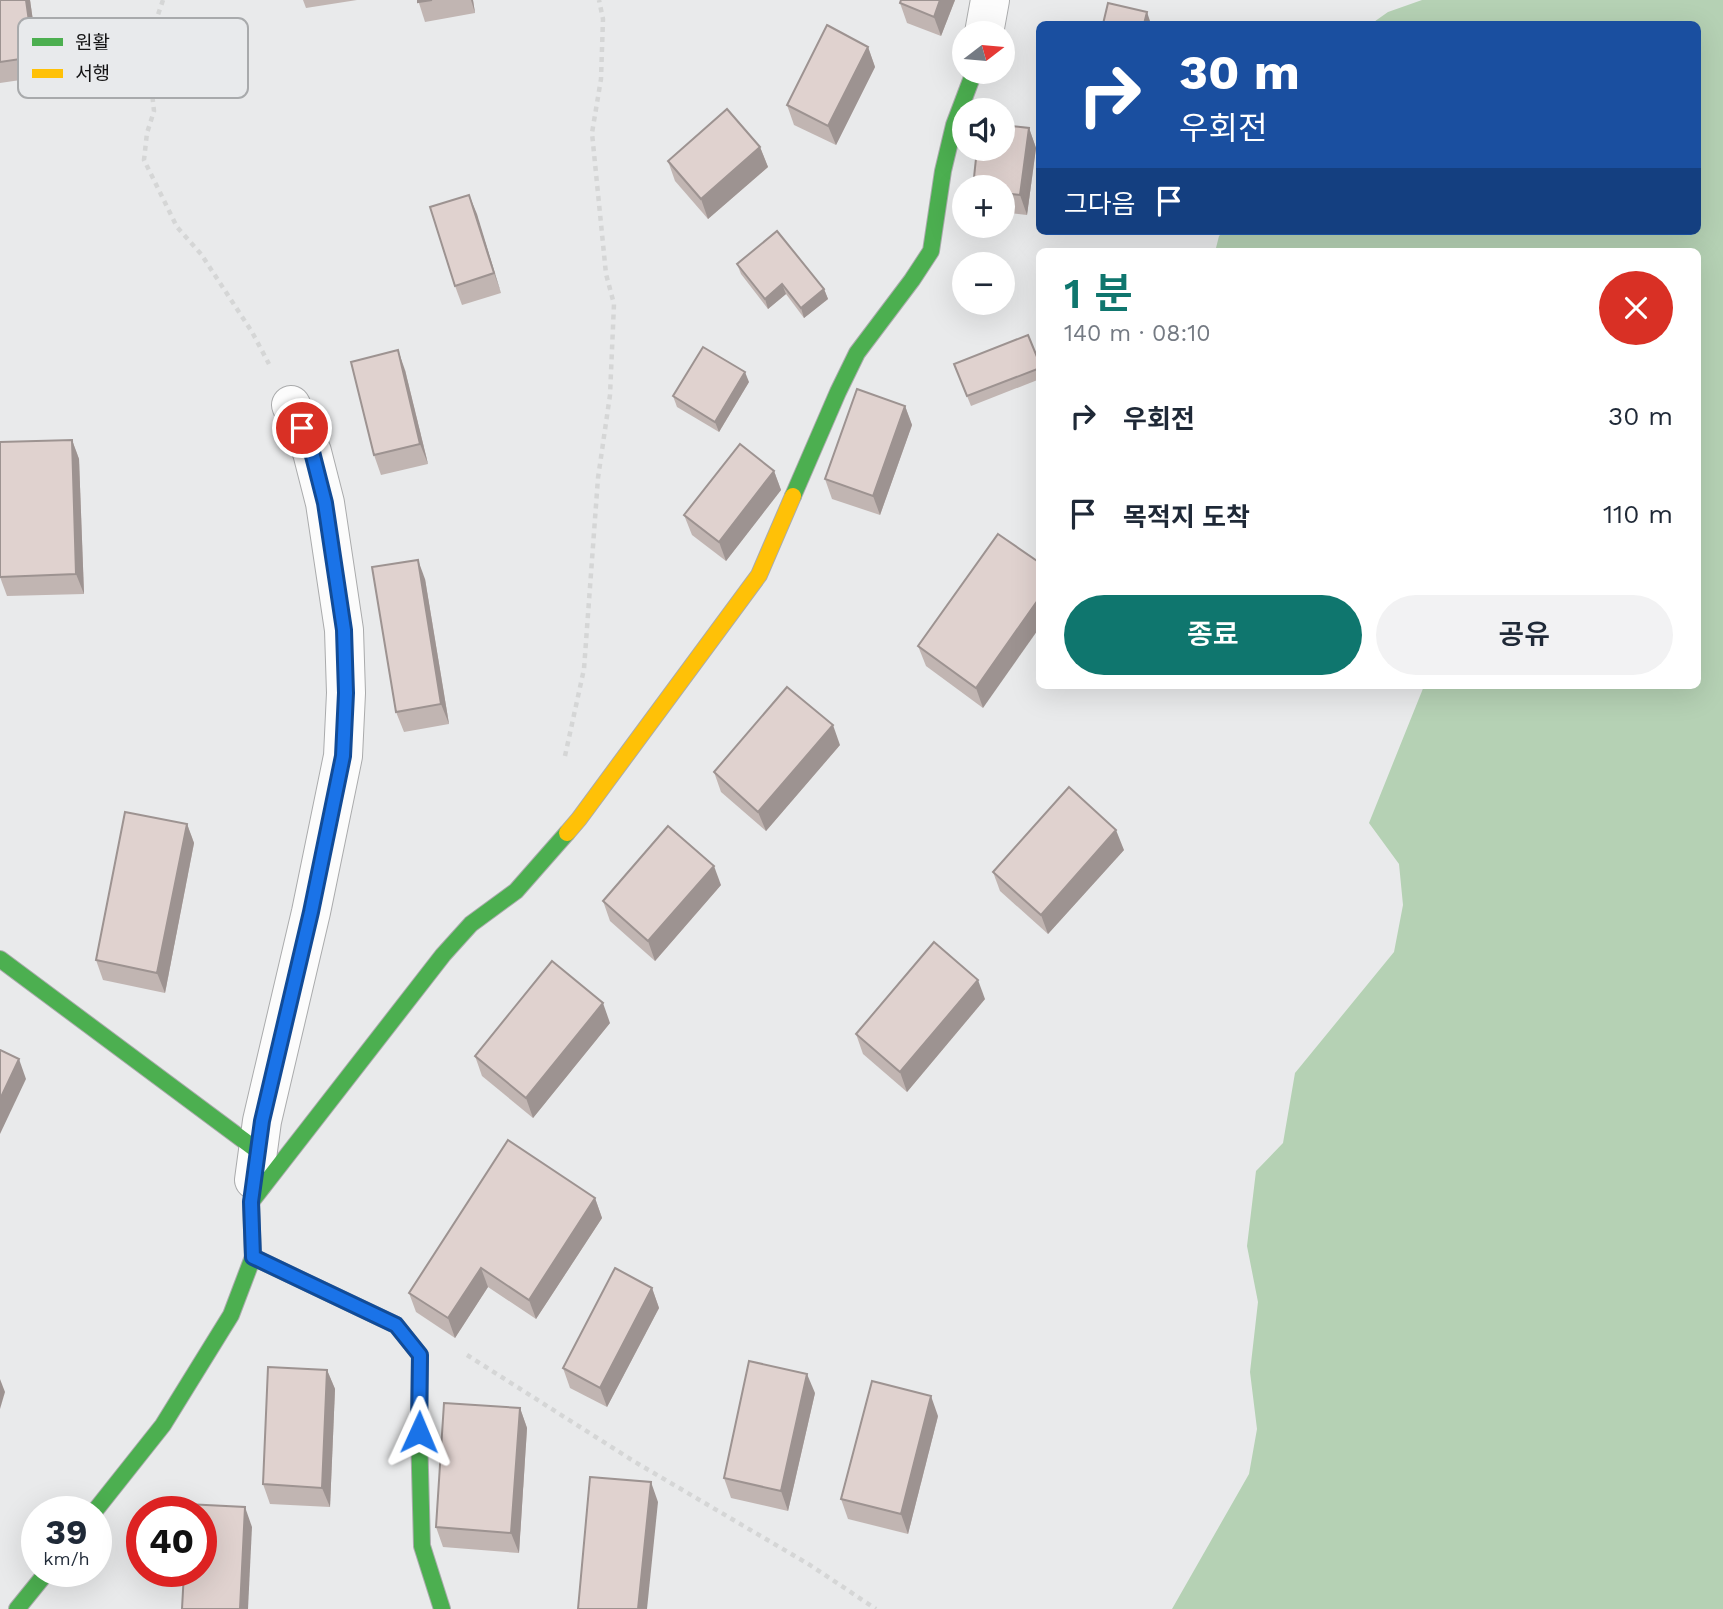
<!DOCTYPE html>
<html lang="ko">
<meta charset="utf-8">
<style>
:root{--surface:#fff;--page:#f2f2f3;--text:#1f2937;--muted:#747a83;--accent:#0f766e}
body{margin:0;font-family:"Work Sans","Noto Sans KR",sans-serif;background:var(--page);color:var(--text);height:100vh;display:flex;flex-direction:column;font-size:26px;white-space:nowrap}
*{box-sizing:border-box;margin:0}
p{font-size:23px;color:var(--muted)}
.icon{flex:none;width:38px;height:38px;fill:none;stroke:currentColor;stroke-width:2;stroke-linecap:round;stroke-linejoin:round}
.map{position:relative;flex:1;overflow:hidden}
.panel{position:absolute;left:1036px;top:248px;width:665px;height:441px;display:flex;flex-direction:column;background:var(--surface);border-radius:10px;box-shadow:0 7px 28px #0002}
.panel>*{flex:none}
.top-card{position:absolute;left:1036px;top:21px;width:665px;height:214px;border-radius:10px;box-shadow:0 7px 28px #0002;background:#1a4fa0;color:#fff;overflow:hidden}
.needle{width:46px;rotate:74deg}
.tools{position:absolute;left:952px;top:21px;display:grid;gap:14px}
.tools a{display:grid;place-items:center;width:63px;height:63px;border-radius:50%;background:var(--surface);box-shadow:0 7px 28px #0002;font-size:35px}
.speed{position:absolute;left:21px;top:1496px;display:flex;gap:14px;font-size:35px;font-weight:700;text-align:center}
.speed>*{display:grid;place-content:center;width:91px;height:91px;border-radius:50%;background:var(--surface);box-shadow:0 7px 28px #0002;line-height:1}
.speed small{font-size:18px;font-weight:400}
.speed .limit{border:10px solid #d22;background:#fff;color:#111}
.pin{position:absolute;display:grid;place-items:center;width:60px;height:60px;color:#fff;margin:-30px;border:4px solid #fff;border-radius:50%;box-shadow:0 2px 7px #0007}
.me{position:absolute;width:77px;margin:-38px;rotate:1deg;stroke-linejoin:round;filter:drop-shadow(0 0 5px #0008)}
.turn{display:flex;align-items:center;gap:24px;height:147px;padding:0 28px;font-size:32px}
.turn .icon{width:91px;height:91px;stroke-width:2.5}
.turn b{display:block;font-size:49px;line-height:60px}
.then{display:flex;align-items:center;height:66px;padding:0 28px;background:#0003;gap:14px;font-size:26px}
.round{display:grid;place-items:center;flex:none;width:74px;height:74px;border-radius:37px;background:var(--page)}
.summary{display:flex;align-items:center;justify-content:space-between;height:119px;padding:0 28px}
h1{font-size:42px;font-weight:600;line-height:52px;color:var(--accent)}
.action{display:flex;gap:14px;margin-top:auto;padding:14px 28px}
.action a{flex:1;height:80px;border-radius:42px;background:var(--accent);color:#fff;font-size:28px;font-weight:600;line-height:80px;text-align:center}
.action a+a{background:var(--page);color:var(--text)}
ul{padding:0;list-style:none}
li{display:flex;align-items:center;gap:21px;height:98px;padding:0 28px}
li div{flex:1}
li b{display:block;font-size:26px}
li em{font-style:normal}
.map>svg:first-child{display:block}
.forest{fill:#b5d1b4}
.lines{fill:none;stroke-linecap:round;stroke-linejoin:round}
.street-casing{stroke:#aaabac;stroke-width:40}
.fast-casing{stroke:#aaabac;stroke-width:18}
.slow-casing{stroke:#aaabac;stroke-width:18}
.path{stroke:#d5d6d6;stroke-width:4.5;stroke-dasharray:5 5;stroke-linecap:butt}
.street{stroke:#fcfcfc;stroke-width:38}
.fast{stroke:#4caf50;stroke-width:16}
.slow{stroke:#ffc107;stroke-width:16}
.wall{fill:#c1b5b2}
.shaded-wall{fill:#9d9391}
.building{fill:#e0d2cf;stroke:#9d9391;stroke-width:2}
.route-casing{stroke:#114b97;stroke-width:18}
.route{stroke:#1a73e8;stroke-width:12}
.key{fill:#e8eaec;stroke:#a8aaac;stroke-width:2}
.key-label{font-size:19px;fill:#141415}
</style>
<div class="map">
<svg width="1723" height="1609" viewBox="0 0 1723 1609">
<rect width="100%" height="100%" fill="#e9eaeb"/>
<polygon class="forest" points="1422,0 1723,0 1723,1609 1172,1609 1249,1474 1257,1429 1250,1372 1258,1302 1247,1246 1256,1171 1283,1143 1295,1073 1394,952 1403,905 1399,864 1369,823 1424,686 1698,686 1698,252 1215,252 1219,236 1224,231 1698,231 1698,24 1371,24 1388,12"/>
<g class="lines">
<g class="street-casing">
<g id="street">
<polyline points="984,33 990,0"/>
<polyline points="254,1180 262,1121 311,912 343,756 346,693 344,630 325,503 312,452 291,405"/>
</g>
</g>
<g class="fast-casing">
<g id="fast">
<polyline points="793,496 838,392 857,353 912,280 931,251 943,171 954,125 974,72"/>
<polyline points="0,959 258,1151"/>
<polyline points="253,1257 396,1325 420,1355 419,1432 422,1546 442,1609"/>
<polyline points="94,1512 163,1425 231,1315 253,1257 251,1202 443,955 471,924 516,891 567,833"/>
<polyline points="17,1609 47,1572"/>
</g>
</g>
<g class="slow-casing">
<polyline id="slow" points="567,833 579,819 759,575 793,496"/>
</g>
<g class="path">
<polyline points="163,0 147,47 154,111 147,133 144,160 177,227 201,254 252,332 269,364"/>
<polyline points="565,756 584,669 598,478 610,395 614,304 606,274 592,133 601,79 603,19 599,0"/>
<polyline points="467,1355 635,1462 810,1565 876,1609"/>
</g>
<use href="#street" class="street"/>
<use href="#fast" class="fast"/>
<use href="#slow" class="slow"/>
</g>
<g class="wall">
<polygon points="0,0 30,0 41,77 0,83"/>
<polygon points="303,0 357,0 306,8"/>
<polygon points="418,0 473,0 475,13 425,22"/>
<polygon points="955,0 941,36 907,23 900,3"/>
<polygon points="868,47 875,67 836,145 794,125 787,105"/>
<polygon points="1029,128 1036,148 1027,215 1003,212 1003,187"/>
<polygon points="760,147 768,167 708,219 675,181 668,161"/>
<polygon points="469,195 501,293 462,305 455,286"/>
<polygon points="737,264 824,289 828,299 804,318 786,294 768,309 741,274"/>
<polygon points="954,364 1040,364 1040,379 971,406"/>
<polygon points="405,370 428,464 381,475 374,455"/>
<polygon points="749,382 719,432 677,407 673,396"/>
<polygon points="905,406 912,425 880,515 832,499 825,479"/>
<polygon points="72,440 79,459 84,594 7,596 0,577"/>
<polygon points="774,471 781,490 726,561 692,535 684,515"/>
<polygon points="998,534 983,708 926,666 918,646"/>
<polygon points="425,579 449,724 404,732 396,712"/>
<polygon points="840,745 766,831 721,792 714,772"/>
<polygon points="187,824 194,843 165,993 103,980 96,960"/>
<polygon points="1124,850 1048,934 1000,891 993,872"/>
<polygon points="721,885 655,961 610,921 603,901"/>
<polygon points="985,999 907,1092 863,1054 856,1034"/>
<polygon points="610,1023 533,1118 482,1076 475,1056"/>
<polygon points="595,1198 602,1218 536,1319 488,1287 455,1338 416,1312 409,1293"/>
<polygon points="652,1288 659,1308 607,1407 570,1388 563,1368"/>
<polygon points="327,1370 335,1389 330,1507 270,1504 263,1484"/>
<polygon points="815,1393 788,1511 731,1498 724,1478"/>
<polygon points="520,1408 527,1428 519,1553 443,1547 436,1527"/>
<polygon points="938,1416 908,1534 848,1519 841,1499"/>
</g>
<g class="shaded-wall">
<polygon points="26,0 30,0 41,77 34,57"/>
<polygon points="471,0 473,0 475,13"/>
<polygon points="940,0 955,0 941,36 934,17"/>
<polygon points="1147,12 1151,24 1144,24"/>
<polygon points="868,47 875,67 836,145 828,126"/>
<polygon points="1029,128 1036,148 1027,215 1020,195"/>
<polygon points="760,147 768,167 708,219 701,199"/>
<polygon points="469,195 477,214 501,293 494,273"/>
<polygon points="782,284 786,294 768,309 765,299"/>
<polygon points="824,289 828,299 804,318 801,308"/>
<polygon points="398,350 405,370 428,464 420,444"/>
<polygon points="745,372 749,382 719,432 715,422"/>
<polygon points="905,406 912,425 880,515 873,496"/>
<polygon points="72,440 79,459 84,594 76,574"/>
<polygon points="774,471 781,490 726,561 719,542"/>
<polygon points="418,560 425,579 449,724 441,704"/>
<polygon points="1040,597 1040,627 983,708 976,688"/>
<polygon points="833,725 840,745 766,831 758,812"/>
<polygon points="187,824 194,843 165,993 157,973"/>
<polygon points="1116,830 1124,850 1048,934 1041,915"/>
<polygon points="714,866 721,885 655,961 648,941"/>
<polygon points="978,980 985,999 907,1092 900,1072"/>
<polygon points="603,1003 610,1023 533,1118 526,1098"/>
<polygon points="19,1059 26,1079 0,1134 0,1099"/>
<polygon points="595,1198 602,1218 536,1319 529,1300"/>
<polygon points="481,1268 488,1287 455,1338 448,1318"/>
<polygon points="652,1288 659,1308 607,1407 600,1388"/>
<polygon points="327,1370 335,1389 330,1507 322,1488"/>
<polygon points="807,1374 815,1393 788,1511 781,1491"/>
<polygon points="0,1379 5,1392 0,1409"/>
<polygon points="931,1396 938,1416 908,1534 901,1514"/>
<polygon points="520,1408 527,1428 519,1553 511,1533"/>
<polygon points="651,1482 658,1502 647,1609 638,1609"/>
<polygon points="245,1507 252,1527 248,1609 240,1609"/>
</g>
<g class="building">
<polygon points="0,0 26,0 34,57 0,62"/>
<polygon points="418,0 432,0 418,2"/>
<polygon points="901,0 940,0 934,17 900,3"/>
<polygon points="1108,3 1147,12 1144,24 1103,24"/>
<polygon points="827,25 868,47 828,126 787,105"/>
<polygon points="727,109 760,147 701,199 668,161"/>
<polygon points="1003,125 1029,128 1020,195 1003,193 1003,187 973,187 977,149 1003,149"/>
<polygon points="469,195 494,273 455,286 430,207"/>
<polygon points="777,231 824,289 801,308 782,284 765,299 737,264"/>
<polygon points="1028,335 1040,364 1040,368 967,396 954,364"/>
<polygon points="703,347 745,372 715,422 673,396"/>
<polygon points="398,350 420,444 374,455 351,362"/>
<polygon points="857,389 905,406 873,496 825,479"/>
<polygon points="72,440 76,574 0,577 0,442"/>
<polygon points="740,444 774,471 719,542 684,515"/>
<polygon points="998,534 1040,563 1040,597 976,688 918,646"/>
<polygon points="418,560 441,704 396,712 372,567"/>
<polygon points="787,687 833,725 758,812 714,772"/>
<polygon points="1069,787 1116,830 1041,915 993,872"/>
<polygon points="125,812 187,824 157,973 96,960"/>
<polygon points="668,826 714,866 648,941 603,901"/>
<polygon points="934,942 978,980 900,1072 856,1034"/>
<polygon points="552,961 603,1003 526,1098 475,1056"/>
<polygon points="0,1050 19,1059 0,1099"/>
<polygon points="508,1140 595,1198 529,1300 481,1268 448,1318 409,1293"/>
<polygon points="615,1268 652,1288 600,1388 563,1368"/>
<polygon points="749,1361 807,1374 781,1491 724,1478"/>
<polygon points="268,1367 327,1370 322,1488 263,1484"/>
<polygon points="872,1381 931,1396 901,1514 841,1499"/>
<polygon points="444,1403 520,1408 511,1533 436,1527"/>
<polygon points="590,1477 651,1482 638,1609 578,1609"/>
<polygon points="186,1504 245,1507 240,1609 182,1609 184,1572 201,1572 201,1512 186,1512"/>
</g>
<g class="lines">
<g class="route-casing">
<polyline id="route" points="302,428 312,452 325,503 344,630 346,693 343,756 311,912 262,1121 251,1202 253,1257 396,1325 420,1355 419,1432"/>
</g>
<use href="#route" class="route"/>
</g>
<rect x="18" y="18" width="230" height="80" rx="10" class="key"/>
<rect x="32" y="38" width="31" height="8" fill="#4caf50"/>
<rect x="32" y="69" width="31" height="9" fill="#ffc107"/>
<g class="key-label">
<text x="75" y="49">원활</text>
<text x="75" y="80">서행</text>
</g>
</svg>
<div class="tools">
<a><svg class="needle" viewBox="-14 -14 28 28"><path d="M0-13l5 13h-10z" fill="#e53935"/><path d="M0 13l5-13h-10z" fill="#747a83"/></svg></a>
<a><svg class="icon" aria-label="sound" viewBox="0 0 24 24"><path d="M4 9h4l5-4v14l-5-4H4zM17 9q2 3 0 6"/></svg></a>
<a>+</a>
<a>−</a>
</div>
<div class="speed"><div>39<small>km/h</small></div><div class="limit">40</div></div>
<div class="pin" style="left:302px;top:428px;background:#d93025"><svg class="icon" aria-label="arrive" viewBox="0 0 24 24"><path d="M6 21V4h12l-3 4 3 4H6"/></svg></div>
<svg class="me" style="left:419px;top:1432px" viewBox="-20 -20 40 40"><path d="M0-17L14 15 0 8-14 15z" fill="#1a73e8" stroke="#fff" stroke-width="4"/></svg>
<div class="top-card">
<div class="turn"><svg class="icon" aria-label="right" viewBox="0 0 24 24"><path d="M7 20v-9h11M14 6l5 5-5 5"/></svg><div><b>30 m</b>우회전</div></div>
<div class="then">그다음<svg class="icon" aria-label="arrive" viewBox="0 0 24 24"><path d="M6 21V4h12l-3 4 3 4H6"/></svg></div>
</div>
<section class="panel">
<div class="summary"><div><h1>1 분</h1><p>140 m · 08:10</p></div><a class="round" style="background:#d93025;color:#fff"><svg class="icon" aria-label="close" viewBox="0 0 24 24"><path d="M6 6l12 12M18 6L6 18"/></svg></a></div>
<ul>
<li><svg class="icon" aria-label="right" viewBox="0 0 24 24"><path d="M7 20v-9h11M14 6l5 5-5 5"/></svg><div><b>우회전</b></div><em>30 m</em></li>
<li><svg class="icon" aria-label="arrive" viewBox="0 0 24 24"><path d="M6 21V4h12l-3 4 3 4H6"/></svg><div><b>목적지 도착</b></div><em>110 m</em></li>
</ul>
<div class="action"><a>종료</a><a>공유</a></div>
</section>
</div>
